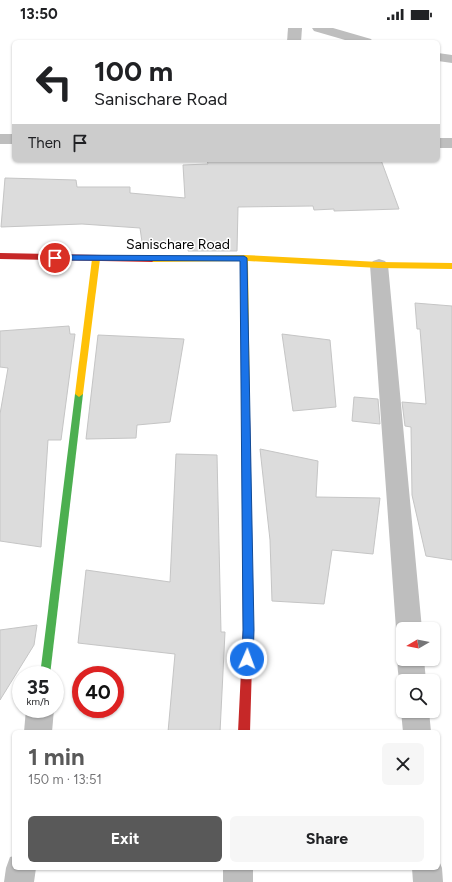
<!DOCTYPE html>
<meta charset="utf-8">
<style>
:root{--surface:#fff;--page:#f6f6f6;--text:#202124;--muted:#757577;--accent:#595959}
body{margin:0;font-family:Figtree,sans-serif;background:var(--page);color:var(--text);height:100vh;display:flex;flex-direction:column;font-size:15px;white-space:nowrap}
*{box-sizing:border-box;margin:0}
p{font-size:13px;color:var(--muted)}
.icon{flex:none;width:22px;height:22px;fill:none;stroke:currentColor;stroke-width:2;stroke-linecap:round;stroke-linejoin:round}
.map{position:relative;flex:1;overflow:hidden}
.side{position:absolute;left:12px;top:702px;width:428px;height:140px;display:flex;flex-direction:column;background:var(--surface);border-radius:6px;box-shadow:0 1px 3px #0004}
.side>*{flex:none}
.guide{position:absolute;left:12px;top:12px;width:428px;height:122px;border-radius:6px;box-shadow:0 1px 3px #0004;background:#fff;color:var(--text);overflow:hidden}
.needle{width:26px;rotate:260deg}
.tools{position:absolute;left:396px;top:594px;display:grid;gap:8px}
.tools a{display:grid;place-items:center;width:44px;height:44px;border-radius:6px;background:var(--surface);box-shadow:0 1px 3px #0004;font-size:20px}
.speed{position:absolute;left:12px;top:638px;display:flex;gap:8px;font-size:20px;font-weight:700;text-align:center}
.speed>*{display:grid;place-content:center;width:52px;height:52px;border-radius:50%;background:var(--surface);box-shadow:0 1px 3px #0004;line-height:1}
.speed small{font-size:10px;font-weight:400}
.speed .limit{border:6px solid #d22;background:#fff;color:#111}
.pin{position:absolute;display:grid;place-items:center;width:34px;height:34px;color:#fff;margin:-17px;border:2px solid #fff;border-radius:50%;box-shadow:0 1px 4px #0007}
.me{position:absolute;width:44px;margin:-22px;rotate:2deg;stroke-linejoin:round;filter:drop-shadow(0 0 3px #0008)}
.turn{display:flex;align-items:center;gap:14px;height:84px;padding:0 16px;font-size:18px}
.turn .icon{width:52px;height:52px;stroke-width:2.5}
.turn b{display:block;font-size:28px;line-height:34px}
.then{display:flex;align-items:center;height:38px;padding:0 16px;background:#0003;gap:8px;font-size:15px}
.round{display:grid;place-items:center;flex:none;width:42px;height:42px;border-radius:6px;background:var(--page)}
.headline{display:flex;align-items:center;justify-content:space-between;height:68px;padding:0 16px}
h1{font-size:24px;font-weight:700;line-height:30px;color:var(--accent)}
.action{display:flex;gap:8px;margin-top:auto;padding:8px 16px}
.action a{flex:1;height:46px;border-radius:6px;background:var(--accent);color:#fff;font-size:16px;font-weight:700;line-height:46px;text-align:center}
.action a+a{background:var(--page);color:var(--text)}
.status{display:flex;justify-content:space-between;align-items:center;height:28px;padding:0 20px;background:var(--surface);direction:ltr}
.status svg{height:11px;fill:currentColor}
.map>svg:first-child{display:block}
.building{fill:#dcdcdc;stroke:#c5c5c5}
.lines{fill:none;stroke-linecap:round;stroke-linejoin:round}
.street{fill:#bebebe;fill-rule:evenodd}
.fast{fill:#4caf50;fill-rule:evenodd}
.slow{fill:#ffc107;fill-rule:evenodd}
.jam{fill:#c62828;fill-rule:evenodd}
.route{fill:#1a73e8;stroke:#114b97}
.labels{text-anchor:middle;stroke-width:3;stroke-linejoin:round;paint-order:stroke}
.street-label{font-size:14px;fill:#000;stroke:#fff}
</style>
<div class="status"><b>13:50</b><svg viewBox="0 0 49 12"><path d="M0 12V9h3v3zM5 12V6h3v6zM10 12V3h3v9zM15 12V0h3v12zM26 1h20v11H26zM47 4h2v5h-2z"/></svg></div>
<div class="map">
<svg width="452" height="854" viewBox="0 0 452 854">
<rect width="100%" height="100%" fill="#fff"/>
<g class="building">
<polygon points="207,132 381,132 399,181 334,183 334,181 314,182 313,178 238,179 237,223 188,223 190,216 142,214 140,200 82,196 1,199 5,150 76,152 77,159 130,159 130,165 185,170 183,137 208,136"/>
<polygon points="415,275 452,278 452,532 426,528 412,467 411,399 405,398 402,374 426,376 420,301 417,301"/>
<polygon points="69,298 70,306 75,306 61,412 48,412 41,519 0,513 0,386 8,340 0,339 0,303"/>
<polygon points="282,306 330,312 336,379 293,383"/>
<polygon points="98,307 184,311 170,394 137,397 136,410 86,411"/>
<polygon points="354,369 378,371 380,396 352,393"/>
<polygon points="260,421 318,433 316,469 380,470 373,526 332,522 324,576 272,573 270,512"/>
<polygon points="176,426 217,427 221,604 225,604 220,704 168,704 175,626 78,615 86,542 170,554"/>
<polygon points="37,597 34,617 0,672 0,602"/>
</g>
<g class="lines">
<g class="street">
<polygon points="288,0 302,0 301,14 287,14"/>
<polygon points="312,0 333,0 371,11 373,14 352,14 314,3"/>
<polygon points="438,25 452,27 452,35 438,33"/>
<rect x="0" y="106" width="14" height="10"/>
<rect x="438" y="110" width="14" height="10"/>
<polygon points="379,231 385,233 388,237 422,601 403,601 403,611 400,610 396,601 370,237 373,233"/>
<path d="M403 621V631H424L426 653H403V661C398 650 394 631 403 621Z"/>
<polygon points="403,679 403,683 429,683 431,704 403,704 401,683"/>
<polygon points="26,681 54,681 52,704 24,704"/>
<polygon points="14,828 14,840 36,840 34,854 4,854 6,840 10,829"/>
<polygon points="438,830 442,840 443,854 413,854 412,840 438,840"/>
<rect x="223" y="840" width="30" height="14"/>
</g>
<polygon class="fast" points="79,363 83,366 50,647 40,647 75,366"/>
<g class="slow">
<polygon points="244,227 379,234 452,235 452,241 379,240 248,233 250,389 249,392 243,392 242,389 240,233 152,234 148,231 152,228"/>
<polygon points="96,228 100,231 83,366 79,369 75,366 92,231"/>
</g>
<g class="jam">
<polygon points="0,225 152,228 156,231 152,234 0,231"/>
<polygon points="246,385 249,386 250,389 253,602 250,704 238,704 243,602 242,389 243,386"/>
</g>
</g>
<polygon class="route" points="55,227 244,228 247,230 254,602 253,631 251,635 247,636 243,635 242,631 243,602 240,233 55,232 51,230"/>
<g class="labels">
<g class="street-label">
<text x="178" y="221">Sanischare Road</text>
</g>
</g>
</svg>
<div class="tools">
<a><svg class="needle" viewBox="-14 -14 28 28"><path d="M0-13l5 13h-10z" fill="#e53935"/><path d="M0 13l5-13h-10z" fill="#757577"/></svg></a>
<a><svg class="icon" aria-label="search" viewBox="0 0 24 24"><circle cx="10" cy="10" r="6"/><path d="M15 15l6 6"/></svg></a>
</div>
<div class="speed"><div>35<small>km/h</small></div><div class="limit">40</div></div>
<div class="pin" style="left:55px;top:230px;background:#d93025"><svg class="icon" aria-label="arrive" viewBox="0 0 24 24"><path d="M6 21V4h12l-3 4 3 4H6"/></svg></div>
<svg class="me" style="left:247px;top:631px" viewBox="-20 -20 40 40"><circle r="17" fill="#1a73e8" stroke="#fff" stroke-width="3"/><path d="M0-11L8 9 0 5-8 9z" fill="#fff"/></svg>
<div class="guide">
<div class="turn"><svg class="icon" aria-label="left" viewBox="0 0 24 24"><path d="M17 20v-9H6M10 6l-5 5 5 5"/></svg><div><b>100 m</b>Sanischare Road</div></div>
<div class="then">Then<svg class="icon" aria-label="arrive" viewBox="0 0 24 24"><path d="M6 21V4h12l-3 4 3 4H6"/></svg></div>
</div>
<section class="side">
<div class="headline"><div><h1>1 min</h1><p>150 m · 13:51</p></div><a class="round"><svg class="icon" aria-label="close" viewBox="0 0 24 24"><path d="M6 6l12 12M18 6L6 18"/></svg></a></div>
<div class="action"><a>Exit</a><a>Share</a></div>
</section>
</div>
